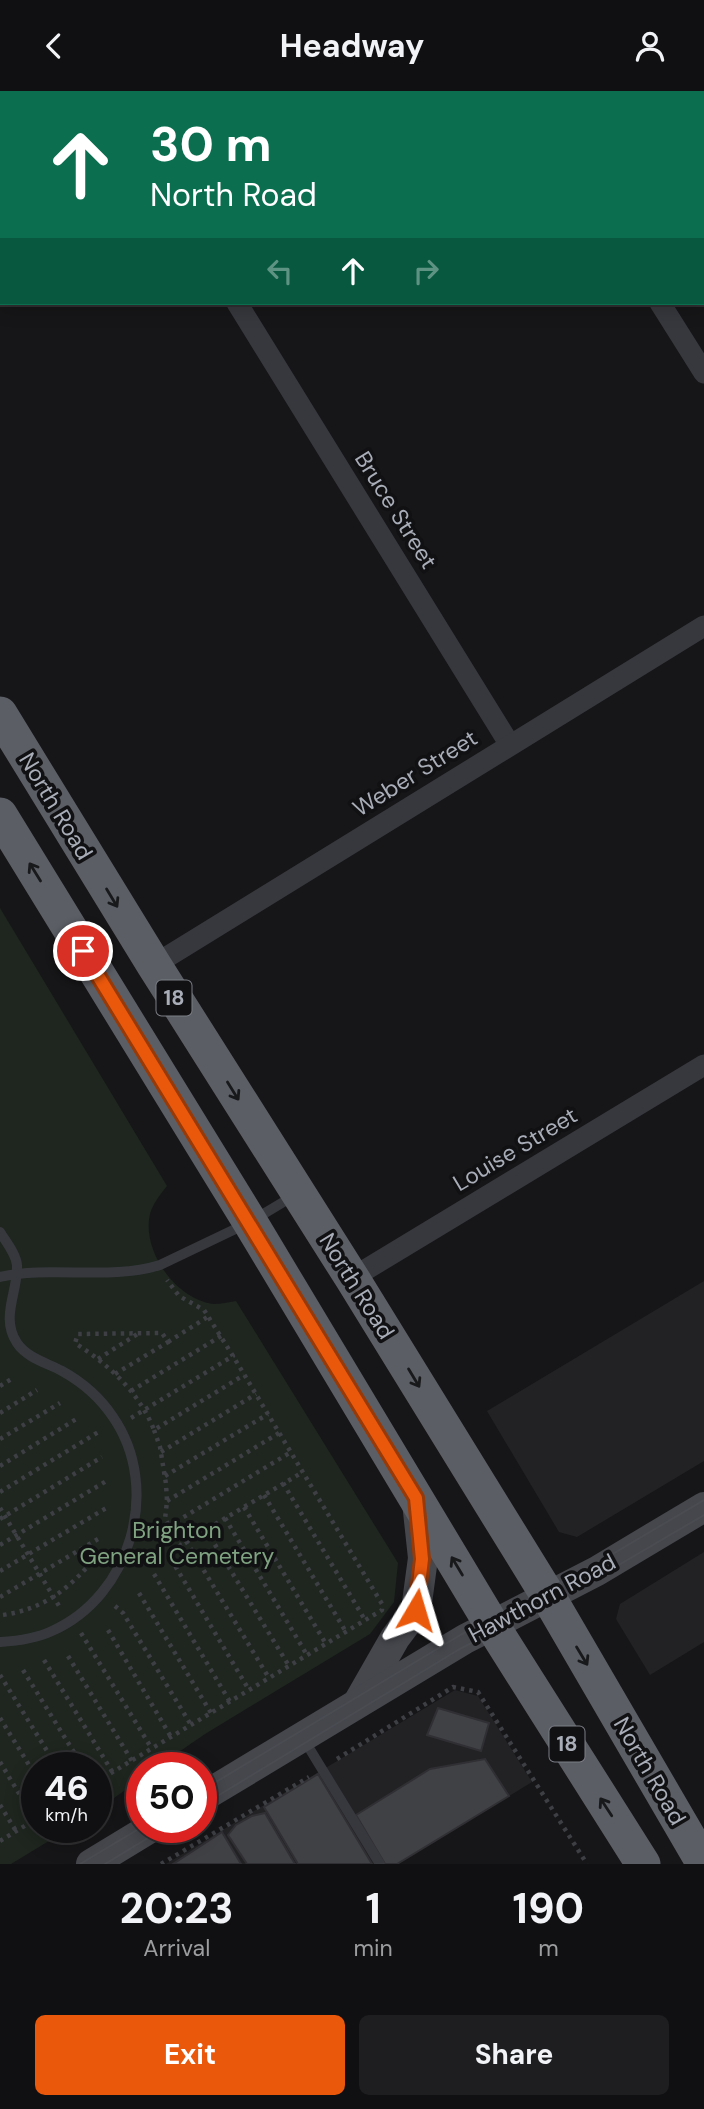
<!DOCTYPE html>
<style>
:root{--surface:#101012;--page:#1e1e20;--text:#f1f3f6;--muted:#9c9d9f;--line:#303032;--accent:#ea580c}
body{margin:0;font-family:"DM Sans",sans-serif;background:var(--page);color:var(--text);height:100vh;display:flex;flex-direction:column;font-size:26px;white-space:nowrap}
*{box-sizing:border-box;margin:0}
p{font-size:23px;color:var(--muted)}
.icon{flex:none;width:38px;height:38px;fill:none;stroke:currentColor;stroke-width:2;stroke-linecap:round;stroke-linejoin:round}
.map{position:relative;height:1773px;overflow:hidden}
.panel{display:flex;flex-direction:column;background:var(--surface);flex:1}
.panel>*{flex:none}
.hud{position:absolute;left:0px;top:0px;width:705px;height:214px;box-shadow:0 4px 18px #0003,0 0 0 2px var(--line);background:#0b6e4f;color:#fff;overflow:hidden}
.speed{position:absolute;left:21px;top:1661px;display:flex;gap:14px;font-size:35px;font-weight:700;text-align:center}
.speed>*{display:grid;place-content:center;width:91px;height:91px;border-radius:50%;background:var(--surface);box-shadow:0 4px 18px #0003,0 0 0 2px var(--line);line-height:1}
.speed small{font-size:18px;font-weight:400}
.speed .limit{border:10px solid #d22;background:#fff;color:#111}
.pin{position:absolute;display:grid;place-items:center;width:60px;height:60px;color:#fff;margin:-30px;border:4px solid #fff;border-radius:50%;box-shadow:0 2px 7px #0007}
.me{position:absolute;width:77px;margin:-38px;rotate:7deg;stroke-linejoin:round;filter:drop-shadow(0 0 5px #0008)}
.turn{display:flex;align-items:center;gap:24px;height:147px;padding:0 35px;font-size:32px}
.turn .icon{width:91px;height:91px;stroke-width:2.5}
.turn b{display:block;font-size:49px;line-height:60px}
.lanes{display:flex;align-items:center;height:66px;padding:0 35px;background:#0003;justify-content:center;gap:35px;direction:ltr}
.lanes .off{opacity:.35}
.eta{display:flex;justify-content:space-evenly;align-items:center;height:119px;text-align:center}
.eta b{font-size:42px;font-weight:700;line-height:49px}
.primary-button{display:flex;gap:14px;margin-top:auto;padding:14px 35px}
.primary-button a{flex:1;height:80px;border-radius:10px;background:var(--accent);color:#fff;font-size:28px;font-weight:700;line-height:80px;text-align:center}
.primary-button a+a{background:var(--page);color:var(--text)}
header{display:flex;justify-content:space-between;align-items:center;height:91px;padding:0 35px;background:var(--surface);font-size:32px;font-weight:700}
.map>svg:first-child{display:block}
.built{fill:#222225}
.green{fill:#1e261f}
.building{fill:#404145;stroke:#303034;stroke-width:2}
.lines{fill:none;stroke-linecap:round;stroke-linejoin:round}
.path{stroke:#3d3f44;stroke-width:4.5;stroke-dasharray:3.5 5;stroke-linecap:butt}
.service{stroke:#37383d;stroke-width:10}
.minor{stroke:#37383d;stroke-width:21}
.secondary{stroke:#45474d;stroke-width:30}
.trunk{stroke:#5b5e65;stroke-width:35}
.tram{stroke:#4a4c52;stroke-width:2}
.oneway{stroke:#18191b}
.route-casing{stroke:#983908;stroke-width:18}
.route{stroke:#ea580c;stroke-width:12}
.labels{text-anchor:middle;stroke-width:7;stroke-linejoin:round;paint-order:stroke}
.shield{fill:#111113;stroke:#7b7e86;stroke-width:2}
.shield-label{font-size:21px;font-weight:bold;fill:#a8adb8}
.street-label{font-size:23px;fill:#a8adb8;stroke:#111113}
.park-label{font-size:23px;fill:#7fa381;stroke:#111113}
</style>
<header><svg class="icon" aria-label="back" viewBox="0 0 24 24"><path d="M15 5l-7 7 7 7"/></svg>Headway<svg class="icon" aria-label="person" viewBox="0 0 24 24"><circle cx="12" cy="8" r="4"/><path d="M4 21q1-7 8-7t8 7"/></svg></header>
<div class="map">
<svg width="704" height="1773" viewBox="0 0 704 1773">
<rect width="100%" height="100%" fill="#161618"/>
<g class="built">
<polygon points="704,1190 704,1370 577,1446 559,1441 487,1320"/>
<polygon points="704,1461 704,1551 650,1584 616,1528 620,1513"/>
<polygon points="455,1599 478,1605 532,1691 398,1773 166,1773"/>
</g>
<path class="green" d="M0 817 167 1095C159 1105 150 1116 149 1129 145 1165 178 1209 214 1213 221 1213 229 1211 236 1210L398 1472 394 1511 370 1543 205 1643 157 1676H142V1687L96 1720V1676H37V1736H72L11 1773H0Z"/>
<g class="building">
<polygon points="438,1617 489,1632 481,1660 427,1644"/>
<polygon points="485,1668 509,1705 397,1773 385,1773 356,1724 430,1678"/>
<polygon points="318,1683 372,1773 298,1773 264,1716"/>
<polygon points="265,1722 295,1773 247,1773 228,1744 236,1734 252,1725"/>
<polygon points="222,1741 241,1773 173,1773"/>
</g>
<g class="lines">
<g class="path">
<polyline points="168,1251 209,1225"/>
<polyline points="98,1268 139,1242"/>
<path d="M115 1283 168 1251 162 1242 78 1243 75 1252C109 1274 139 1301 154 1339L244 1284"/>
<polyline points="0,1295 13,1287"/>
<polyline points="131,1300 221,1245"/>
<polyline points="0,1322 37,1299"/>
<polyline points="131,1327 233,1265 204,1219 179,1205 167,1189"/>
<polyline points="154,1339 160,1356 166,1393 167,1410 165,1428 180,1454 303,1381"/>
<polyline points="0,1348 60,1312"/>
<polyline points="161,1361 256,1303"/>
<polyline points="0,1375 78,1327"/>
<polyline points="165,1385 268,1323"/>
<polyline points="283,1392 365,1529"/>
<polyline points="0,1401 100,1340"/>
<polyline points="264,1404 346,1541"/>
<polyline points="167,1410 279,1342"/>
<polyline points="244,1416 326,1553"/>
<polyline points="0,1417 59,1515"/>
<polyline points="225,1427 307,1564"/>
<polyline points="0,1428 102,1366"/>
<polyline points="169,1435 291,1361"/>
<polyline points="206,1439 289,1575"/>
<polyline points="186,1450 269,1587"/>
<polyline points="0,1454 108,1389"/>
<polyline points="171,1468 249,1599"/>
<polyline points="0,1480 108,1416"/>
<polyline points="154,1483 230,1611"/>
<polyline points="139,1502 211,1622"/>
<polyline points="0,1506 98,1448"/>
<polyline points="115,1515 123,1522 191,1634"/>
<path d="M3 1524C41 1518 64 1502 89 1474"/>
<polyline points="108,1539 171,1646"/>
<polyline points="81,1542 152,1658"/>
<polyline points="68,1565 132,1670"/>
<polyline points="44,1569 113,1682"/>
<polyline points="23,1579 83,1676"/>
<polyline points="0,1584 57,1676"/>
<polyline points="0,1627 37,1687"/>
<polyline points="337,1668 453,1596 478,1601 587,1773"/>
<polyline points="0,1671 35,1729"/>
<polyline points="96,1691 382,1519 382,1513 233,1265"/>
<polyline points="0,1714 16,1740"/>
<polyline points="0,1750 36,1728"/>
<polyline points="161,1773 309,1686"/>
</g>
<g class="service">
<path d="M0 1141C6 1151 16 1163 17 1174 18 1202 0 1226 17 1252 27 1267 47 1272 62 1280 82 1291 101 1308 113 1326 162 1397 131 1505 52 1540 37 1547 17 1550 0 1551"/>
<path d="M0 1186C52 1174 108 1190 160 1174L250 1131 295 1104"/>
<polyline points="303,1647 380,1773"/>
</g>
<g class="minor">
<polyline points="530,0 531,2"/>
<polyline points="168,2 170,0"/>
<polyline points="0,108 2,107"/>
<polyline points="237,212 510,654"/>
<polyline points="660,212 704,282"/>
<polyline points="154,874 704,535"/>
<polyline points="352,1187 704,974"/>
</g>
<g class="secondary">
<polyline points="359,1610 395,1547 416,1519 423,1467 417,1411"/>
<polyline points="201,1707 465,1548 597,1480 704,1416"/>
<polyline points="91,1773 152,1736"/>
</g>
<g class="trunk">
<polyline points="0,623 154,874 352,1187 545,1500 704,1773"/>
<polyline points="0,724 250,1131 495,1539 643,1773"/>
</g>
<g class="tram">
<polyline points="201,1700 462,1543 594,1474 704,1409"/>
<polyline points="201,1715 458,1559 600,1485 704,1424"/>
<polyline points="80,1773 142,1736"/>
<polyline points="105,1773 166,1736"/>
</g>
</g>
<defs><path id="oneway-shaft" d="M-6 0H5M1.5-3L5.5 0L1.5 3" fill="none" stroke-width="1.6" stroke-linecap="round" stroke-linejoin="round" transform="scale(1.75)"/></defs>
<g class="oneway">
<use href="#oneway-shaft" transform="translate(35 781) rotate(-122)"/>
<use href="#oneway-shaft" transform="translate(112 807) rotate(59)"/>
<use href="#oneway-shaft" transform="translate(233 1000) rotate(58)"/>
<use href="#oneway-shaft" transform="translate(414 1287) rotate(59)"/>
<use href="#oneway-shaft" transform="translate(457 1475) rotate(-121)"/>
<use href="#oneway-shaft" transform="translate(582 1565) rotate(59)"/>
<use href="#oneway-shaft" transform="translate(606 1716) rotate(-123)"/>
</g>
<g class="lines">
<g class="route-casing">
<polyline id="route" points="83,860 416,1407 422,1468 416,1519"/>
</g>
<use href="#route" class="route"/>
</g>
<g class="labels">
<g class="shield">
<rect x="156.5" y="889.5" width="35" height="35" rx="5"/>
<rect x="549.5" y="1635.5" width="35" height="35" rx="5"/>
</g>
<g class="shield-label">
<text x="174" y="914">18</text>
<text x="567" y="1660">18</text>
</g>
<g class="street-label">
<text transform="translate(396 419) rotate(58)" y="8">Bruce Street</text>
<text transform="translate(415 682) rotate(-32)" y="8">Weber Street</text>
<text transform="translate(56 715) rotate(59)" y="8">North Road</text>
<text transform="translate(515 1058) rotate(-31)" y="8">Louise Street</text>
<text transform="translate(357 1195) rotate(58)" y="8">North Road</text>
<text transform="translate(542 1507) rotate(-28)" y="8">Hawthorn Road</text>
<text transform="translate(650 1680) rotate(60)" y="8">North Road</text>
</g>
<g class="park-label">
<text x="177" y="1447">Brighton<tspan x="177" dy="26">General Cemetery</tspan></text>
</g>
</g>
</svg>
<div class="speed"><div>46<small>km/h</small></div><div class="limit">50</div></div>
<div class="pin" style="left:83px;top:860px;background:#d93025"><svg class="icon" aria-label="arrive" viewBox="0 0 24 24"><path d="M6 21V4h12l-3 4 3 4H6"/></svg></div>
<svg class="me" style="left:416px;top:1519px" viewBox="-20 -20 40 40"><path d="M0-17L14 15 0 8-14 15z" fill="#ea580c" stroke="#fff" stroke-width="4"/></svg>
<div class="hud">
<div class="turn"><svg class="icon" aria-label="ahead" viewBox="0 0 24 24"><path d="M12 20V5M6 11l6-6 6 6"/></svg><div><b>30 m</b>North Road</div></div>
<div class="lanes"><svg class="icon off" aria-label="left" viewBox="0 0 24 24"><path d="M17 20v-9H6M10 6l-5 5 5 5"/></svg><svg class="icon" aria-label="ahead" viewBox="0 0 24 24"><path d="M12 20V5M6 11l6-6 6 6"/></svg><svg class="icon off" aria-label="right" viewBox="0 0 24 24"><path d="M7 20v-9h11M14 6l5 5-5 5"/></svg></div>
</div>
</div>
<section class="panel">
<div class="eta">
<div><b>20:23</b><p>Arrival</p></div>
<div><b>1</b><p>min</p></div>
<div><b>190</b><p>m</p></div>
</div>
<div class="primary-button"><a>Exit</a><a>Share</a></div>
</section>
